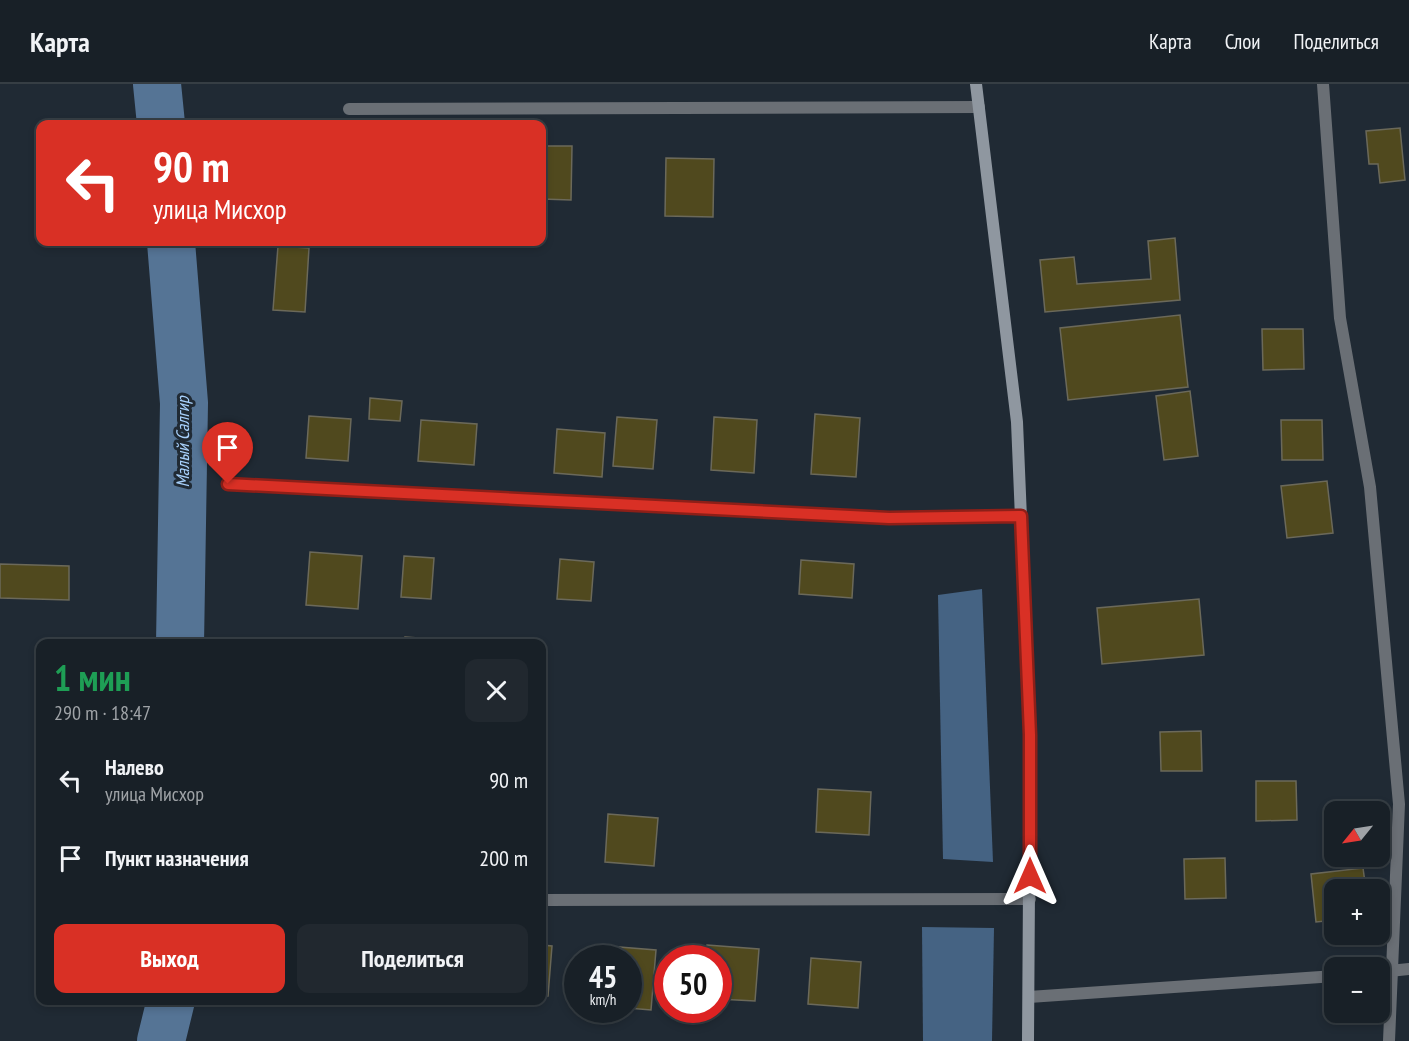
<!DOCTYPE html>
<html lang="ru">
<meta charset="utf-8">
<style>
:root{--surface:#182027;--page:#21282f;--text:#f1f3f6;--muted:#9fa3a7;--line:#363e44;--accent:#d93025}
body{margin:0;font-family:"PT Sans Narrow",sans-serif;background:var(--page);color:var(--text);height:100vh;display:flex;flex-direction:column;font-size:22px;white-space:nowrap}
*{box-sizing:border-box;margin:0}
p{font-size:20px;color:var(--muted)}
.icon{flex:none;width:33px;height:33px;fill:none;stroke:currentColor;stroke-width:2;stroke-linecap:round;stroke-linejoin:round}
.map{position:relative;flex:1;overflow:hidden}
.drawer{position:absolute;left:36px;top:555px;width:510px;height:366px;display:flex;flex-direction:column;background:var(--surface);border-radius:12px;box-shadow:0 3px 9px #0003,0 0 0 2px var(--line)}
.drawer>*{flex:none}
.guide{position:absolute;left:36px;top:36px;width:510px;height:126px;border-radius:12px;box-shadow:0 3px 9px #0003,0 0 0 2px var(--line);background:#d93025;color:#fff;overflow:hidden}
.needle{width:39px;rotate:240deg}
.tools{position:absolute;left:1324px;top:717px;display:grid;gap:12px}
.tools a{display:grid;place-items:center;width:66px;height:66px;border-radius:12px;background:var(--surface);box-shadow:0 3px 9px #0003,0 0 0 2px var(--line);font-size:30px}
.speed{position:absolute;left:564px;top:861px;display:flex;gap:12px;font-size:30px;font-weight:700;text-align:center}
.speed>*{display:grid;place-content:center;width:78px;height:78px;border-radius:50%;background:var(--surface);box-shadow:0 3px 9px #0003,0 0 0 2px var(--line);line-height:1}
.speed small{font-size:15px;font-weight:400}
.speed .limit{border:9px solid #d22;background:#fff;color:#111}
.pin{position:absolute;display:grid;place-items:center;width:51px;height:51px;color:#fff;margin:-62px -26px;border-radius:50% 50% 50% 0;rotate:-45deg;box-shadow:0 0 6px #0007}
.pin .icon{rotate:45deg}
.me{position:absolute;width:66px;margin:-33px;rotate:0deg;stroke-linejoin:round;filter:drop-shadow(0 0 4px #0008)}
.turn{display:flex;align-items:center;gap:21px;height:126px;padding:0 18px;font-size:27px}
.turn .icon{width:78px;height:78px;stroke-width:2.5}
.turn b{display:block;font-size:42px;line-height:51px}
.round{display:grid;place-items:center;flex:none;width:63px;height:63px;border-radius:12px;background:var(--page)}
.summary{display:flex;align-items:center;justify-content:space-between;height:102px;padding:0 18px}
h1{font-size:36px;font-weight:800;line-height:45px;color:#1e9e55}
.button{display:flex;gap:12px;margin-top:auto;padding:12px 18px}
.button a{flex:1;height:69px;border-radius:12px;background:var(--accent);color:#fff;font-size:24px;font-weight:800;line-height:69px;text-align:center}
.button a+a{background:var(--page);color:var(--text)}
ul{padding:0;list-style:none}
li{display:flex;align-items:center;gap:18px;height:78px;padding:0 18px}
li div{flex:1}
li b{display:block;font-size:22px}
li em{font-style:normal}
header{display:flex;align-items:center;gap:36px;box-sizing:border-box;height:84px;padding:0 30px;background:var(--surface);border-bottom:2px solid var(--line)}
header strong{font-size:28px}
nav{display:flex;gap:33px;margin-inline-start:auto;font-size:21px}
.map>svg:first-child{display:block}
.forest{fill:#456383}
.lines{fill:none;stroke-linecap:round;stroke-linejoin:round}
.river{stroke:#557495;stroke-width:48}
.building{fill:#50491e;stroke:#6b695a;stroke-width:1.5}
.street{stroke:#6a6f75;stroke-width:12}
.secondary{stroke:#8f97a0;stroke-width:12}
.route-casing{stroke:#8d1f18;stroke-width:15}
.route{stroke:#d93025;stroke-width:10}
.labels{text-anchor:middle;stroke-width:6;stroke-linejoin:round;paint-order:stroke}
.water-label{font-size:18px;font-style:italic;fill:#a8d1fc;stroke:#202a34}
</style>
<header>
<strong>Карта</strong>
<nav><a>Карта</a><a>Слои</a><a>Поделиться</a></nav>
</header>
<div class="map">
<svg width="1409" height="957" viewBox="0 0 1409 957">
<rect width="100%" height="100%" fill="#202a34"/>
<g class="forest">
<polygon points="982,505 993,778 943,775 938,511"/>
<polygon points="922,843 994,844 992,957 923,957"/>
</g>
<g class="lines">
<g class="river">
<polyline points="157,0 161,40"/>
<polyline points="171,158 184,319 180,560"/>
<polyline points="161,957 171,916"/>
</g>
</g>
<g class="building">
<polygon points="1400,44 1405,96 1380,99 1378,80 1369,80 1366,47"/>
<polygon points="542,62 572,62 571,116 542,115"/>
<polygon points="666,74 714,75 713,133 665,132"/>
<polygon points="1175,154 1180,216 1045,228 1040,176 1074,173 1077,200 1151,195 1148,157"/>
<polygon points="278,162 309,164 305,228 273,226"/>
<polygon points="1180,231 1188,303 1068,316 1060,244"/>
<polygon points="1262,245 1303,245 1304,285 1263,286"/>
<polygon points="1190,307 1198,372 1164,376 1156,312"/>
<polygon points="370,314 402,317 400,337 369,335"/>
<polygon points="815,330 860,334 856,393 811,390"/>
<polygon points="309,332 351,335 348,377 306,374"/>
<polygon points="617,333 657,336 653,385 613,382"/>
<polygon points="714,333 757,336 754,389 711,386"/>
<polygon points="421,336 477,340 474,381 418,377"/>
<polygon points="1281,336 1322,336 1323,376 1282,376"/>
<polygon points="557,345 605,349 602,393 554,389"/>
<polygon points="1327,397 1333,449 1287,454 1281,402"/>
<polygon points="310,468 362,472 358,525 306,521"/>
<polygon points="404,472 434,474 431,515 401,513"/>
<polygon points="560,475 594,478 591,517 557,515"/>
<polygon points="801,476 854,480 852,514 799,510"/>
<polygon points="0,480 69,482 69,516 0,514"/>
<polygon points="1199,515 1204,571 1102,580 1097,524"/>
<polygon points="405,553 432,555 432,560 405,560"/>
<polygon points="1201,647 1202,687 1161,687 1160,648"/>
<polygon points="1256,697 1296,697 1297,736 1256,737"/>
<polygon points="818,705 871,708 869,751 816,748"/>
<polygon points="608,730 658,734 654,782 605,778"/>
<polygon points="1225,774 1226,814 1185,815 1184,775"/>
<polygon points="1363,784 1366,806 1335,806 1335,836 1316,838 1311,790"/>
<polygon points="542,861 552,862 548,912 542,912"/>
<polygon points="707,861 759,865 755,917 718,915 718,874 706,874"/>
<polygon points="607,862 656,866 651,926 628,924 628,874 606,874"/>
<polygon points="811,874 861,878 858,924 808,920"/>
</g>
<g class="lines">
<g class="street">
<polyline points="1323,0 1340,234 1370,403 1399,720 1389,957"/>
<polyline points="349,25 979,23"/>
<polyline points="228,400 889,434 1021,432"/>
<polyline points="542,816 1030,815"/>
<polyline points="1380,888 1409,885"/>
<polyline points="1029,913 1335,892"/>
</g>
<polyline class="secondary" points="976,0 1017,338 1030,651 1028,957"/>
</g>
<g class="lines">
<g class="route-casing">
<polyline id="route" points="228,400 889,434 1021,432 1030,651 1030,792"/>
</g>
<use href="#route" class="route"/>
</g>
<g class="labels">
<g class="water-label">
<text transform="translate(183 358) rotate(-90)" y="6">Малый Салгир</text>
</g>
</g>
</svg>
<div class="tools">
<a><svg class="needle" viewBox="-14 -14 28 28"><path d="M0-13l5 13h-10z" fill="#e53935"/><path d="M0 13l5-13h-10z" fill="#9fa3a7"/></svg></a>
<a>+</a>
<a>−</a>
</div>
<div class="speed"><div>45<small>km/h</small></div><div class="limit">50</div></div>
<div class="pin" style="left:228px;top:400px;background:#d93025"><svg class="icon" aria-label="arrive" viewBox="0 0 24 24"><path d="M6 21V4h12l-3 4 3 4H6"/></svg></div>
<svg class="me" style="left:1030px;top:792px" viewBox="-20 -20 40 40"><path d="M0-17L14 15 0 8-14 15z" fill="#d93025" stroke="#fff" stroke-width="4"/></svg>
<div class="guide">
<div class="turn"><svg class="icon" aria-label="left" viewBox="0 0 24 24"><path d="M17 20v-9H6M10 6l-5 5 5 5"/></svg><div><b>90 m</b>улица Мисхор</div></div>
</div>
<section class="drawer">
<div class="summary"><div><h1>1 мин</h1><p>290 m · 18:47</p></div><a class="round"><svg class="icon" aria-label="close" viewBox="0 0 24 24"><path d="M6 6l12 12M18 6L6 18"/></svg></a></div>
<ul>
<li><svg class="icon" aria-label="left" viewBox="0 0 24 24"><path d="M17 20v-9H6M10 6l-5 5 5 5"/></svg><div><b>Налево</b><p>улица Мисхор</p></div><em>90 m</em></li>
<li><svg class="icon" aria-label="arrive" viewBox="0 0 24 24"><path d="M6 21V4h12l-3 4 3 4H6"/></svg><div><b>Пункт назначения</b></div><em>200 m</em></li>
</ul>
<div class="button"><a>Выход</a><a>Поделиться</a></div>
</section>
</div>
